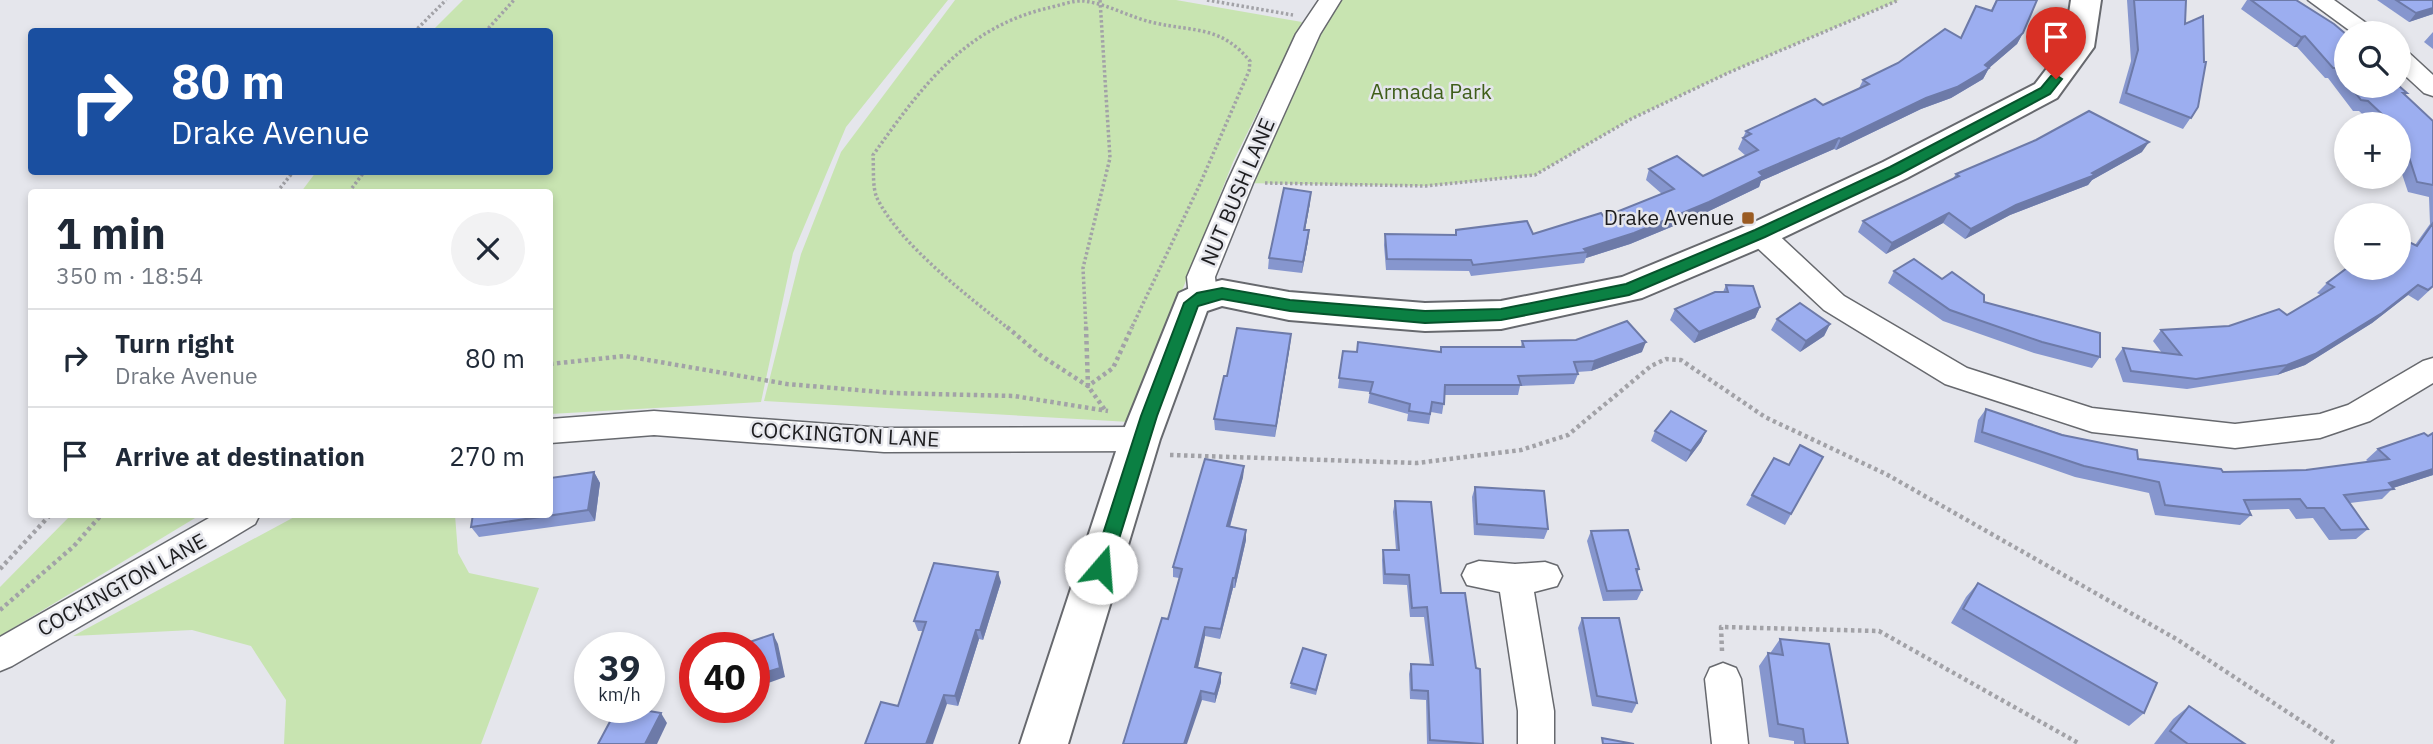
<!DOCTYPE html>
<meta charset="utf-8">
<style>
:root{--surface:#fff;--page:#f2f2f3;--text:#1f2937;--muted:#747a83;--line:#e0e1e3}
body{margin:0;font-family:"IBM Plex Sans",sans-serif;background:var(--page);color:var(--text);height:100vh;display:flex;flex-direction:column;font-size:26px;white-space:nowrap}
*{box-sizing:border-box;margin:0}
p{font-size:23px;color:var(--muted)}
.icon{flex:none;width:38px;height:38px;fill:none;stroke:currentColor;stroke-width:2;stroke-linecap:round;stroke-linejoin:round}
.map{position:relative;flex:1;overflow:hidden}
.panel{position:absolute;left:28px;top:189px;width:525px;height:329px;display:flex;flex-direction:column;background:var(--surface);border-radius:7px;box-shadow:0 4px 10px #0003}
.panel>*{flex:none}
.top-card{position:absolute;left:28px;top:28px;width:525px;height:147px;border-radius:7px;box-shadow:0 4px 10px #0003;background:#1a4fa0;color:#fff;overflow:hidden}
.controls{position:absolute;left:2334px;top:21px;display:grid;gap:14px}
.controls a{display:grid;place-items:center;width:77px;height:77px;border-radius:50%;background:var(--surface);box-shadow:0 4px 10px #0003;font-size:35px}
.speed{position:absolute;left:574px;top:632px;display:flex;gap:14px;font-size:35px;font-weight:700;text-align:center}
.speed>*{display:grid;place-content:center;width:91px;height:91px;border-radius:50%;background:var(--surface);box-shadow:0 4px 10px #0003;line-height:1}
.speed small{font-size:18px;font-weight:400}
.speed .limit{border:10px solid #d22;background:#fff;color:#111}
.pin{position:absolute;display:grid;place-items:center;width:60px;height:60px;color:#fff;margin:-72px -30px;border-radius:50% 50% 50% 0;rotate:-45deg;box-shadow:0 0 7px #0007}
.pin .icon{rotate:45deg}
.me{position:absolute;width:77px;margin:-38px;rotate:18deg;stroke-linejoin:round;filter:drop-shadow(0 0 5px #0008)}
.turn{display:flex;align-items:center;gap:24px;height:147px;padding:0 28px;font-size:32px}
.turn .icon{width:91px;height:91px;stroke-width:2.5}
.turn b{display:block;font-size:49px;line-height:60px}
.round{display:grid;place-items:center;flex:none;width:74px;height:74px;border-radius:37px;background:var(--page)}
.overview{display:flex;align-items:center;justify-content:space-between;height:119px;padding:0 28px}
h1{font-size:42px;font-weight:800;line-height:52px}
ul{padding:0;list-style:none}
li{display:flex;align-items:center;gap:21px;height:98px;padding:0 28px;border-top:2px solid var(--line)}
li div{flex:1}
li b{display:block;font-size:26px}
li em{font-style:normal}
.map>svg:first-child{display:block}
.green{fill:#c8e4b1}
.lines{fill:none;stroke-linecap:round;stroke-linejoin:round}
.street-casing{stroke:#67696e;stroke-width:3}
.secondary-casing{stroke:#67696e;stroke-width:4}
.path-far1{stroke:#a2a2a7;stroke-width:3.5;stroke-dasharray:2.5 2.5;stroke-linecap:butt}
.path{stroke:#a2a2a7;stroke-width:4.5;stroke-dasharray:3.5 3.5;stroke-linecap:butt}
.street{fill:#fff;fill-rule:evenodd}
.secondary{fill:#fff;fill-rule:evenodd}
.wall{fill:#8696ce}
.shaded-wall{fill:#6d7aa8}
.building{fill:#9caef0;stroke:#6d7aa8;stroke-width:2}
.route{fill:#0b8043;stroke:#07532c;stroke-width:2}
.poi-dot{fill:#9a5b23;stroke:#e5e6ec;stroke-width:2.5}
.labels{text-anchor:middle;stroke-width:5;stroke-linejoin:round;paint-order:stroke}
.park-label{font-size:21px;fill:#3f5e1a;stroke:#e5e6ec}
.street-label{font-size:21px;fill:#1c1c1e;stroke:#e5e6ec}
.poi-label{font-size:21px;fill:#1c1c1e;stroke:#e5e6ec;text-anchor:end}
</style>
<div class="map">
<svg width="2433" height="744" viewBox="0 0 2433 744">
<rect width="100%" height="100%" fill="#e5e6ec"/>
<g class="green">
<polygon points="463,0 948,0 846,127 793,253 761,402 550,414 550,192 301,192 316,172 550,172 550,32 432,31"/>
<polygon points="955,0 1176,0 1302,22 1233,162 1130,422 764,401 801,254 841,152"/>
<polygon points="1330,0 1899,0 1730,72 1631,119 1535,175 1426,186 1240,183"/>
<polygon points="71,515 200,515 0,636 0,587"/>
<polygon points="298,515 455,515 458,553 469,573 539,588 481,744 284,744 286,700 251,646 192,630 73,636"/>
</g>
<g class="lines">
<g class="street-casing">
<g id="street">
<polygon points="1319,0 1341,0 1320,34 1253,183 1215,277 1217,297 1213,304 1203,307 1193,304 1189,297 1187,277 1227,183 1296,34"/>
<polygon points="2308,0 2334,0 2380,33 2353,33"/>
<polygon points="2399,49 2407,51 2433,75 2433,96 2424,93 2399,70"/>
<polygon points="1760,224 1770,227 1844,296 1967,368 2092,408 2235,424 2320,414 2348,405 2423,361 2433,358 2433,383 2370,421 2320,438 2235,448 2092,432 1945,384 1824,310 1750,241 1746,234 1750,227"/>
<polygon points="654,411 884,428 1140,427 1151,430 1155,439 1151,448 1140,451 884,452 654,435 550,443 550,419"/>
<polygon points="216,514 260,514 255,524 225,542 12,666 0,671 0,637"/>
<polygon points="1479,561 1515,564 1545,562 1557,566 1562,576 1557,586 1534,592 1554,711 1554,744 1518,744 1518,711 1500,592 1467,585 1462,575 1467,565"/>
<polygon points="1723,663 1736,668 1741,679 1748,744 1712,744 1705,679 1710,668"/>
</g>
</g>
<g class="secondary-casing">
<polygon id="secondary" points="2071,0 2101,0 2094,47 2057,98 1907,178 1772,243 1642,298 1501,329 1425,331 1289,320 1222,306 1207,311 1160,439 1068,744 1020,744 1120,439 1179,293 1190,288 1222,280 1289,292 1425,303 1501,301 1622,277 1748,225 1883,162 2035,84 2064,46"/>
</g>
<g class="path-far1">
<polyline points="1207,0 1293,15"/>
<polyline points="414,32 446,0"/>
<polyline points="485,32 514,0"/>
<polyline points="1265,183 1426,186 1535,175 1631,119 1730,72 1899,0"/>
<polyline points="277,192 293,172"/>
<polyline points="349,192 364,172"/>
<path d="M1009 329C968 296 900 245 877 198 872 187 874 168 873 155 921 88 963 28 1048 8 1058 6 1073 0 1084 1 1108 4 1131 18 1155 23 1196 32 1221 26 1250 61L1249 71 1200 184 1131 329"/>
<polyline points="1086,329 1083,268 1110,158 1100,0"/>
</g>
<g class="path">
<polyline points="1007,327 1040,355 1088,386 1113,368 1132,327"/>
<polyline points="1086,327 1088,386 1105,410"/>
<polyline points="550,364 625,356 787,384 892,393 1014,396 1108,411"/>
<polyline points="1170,455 1417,463 1521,450 1568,435 1651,366 1666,359 1681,360 1765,417 1886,474 2178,640 2336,744"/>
<polyline points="0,569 51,514"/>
<polyline points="0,610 74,546 102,514"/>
<polyline points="1722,651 1721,627 1879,631 2080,744"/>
</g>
<use href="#street" class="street"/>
<use href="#secondary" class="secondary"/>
</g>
<g class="wall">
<polygon points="1996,0 2037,0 2023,33 2017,44 1989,68 1983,79 1951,98 1921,109 1836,150 1834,149 1761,181 1759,187 1705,213 1630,244 1586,258 1584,263 1471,276 1469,271 1386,270 1384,245 1385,234 1455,235 1456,230 1533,234 1604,217 1662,194 1646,180 1649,169 1703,176 1746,156 1738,149 1746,131 1823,105 1859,88 1863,80 1961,38 1991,10"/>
<polygon points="2127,0 2186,0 2185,24 2198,107 2183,129 2119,103 2131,61"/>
<polygon points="2247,0 2296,0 2347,35 2347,86 2399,86 2407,93 2405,95 2433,121 2433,287 2418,301 2408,295 2372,323 2305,365 2277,375 2187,389 2123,382 2115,359 2123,348 2162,353 2153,341 2161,330 2229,326 2287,315 2321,295 2317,293 2327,283 2415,245 2430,224 2429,197 2408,192 2399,165 2399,124 2373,124 2359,111 2353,111 2328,78 2325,78 2297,47 2294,47 2241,9"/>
<polygon points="2377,0 2433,0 2433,14 2409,22"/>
<polygon points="2433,32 2433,49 2424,42"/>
<polygon points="2142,152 2092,180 2088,185 2010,215 1965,239 1943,223 1886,254 1858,232 1863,221 1952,180 1956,174"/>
<polygon points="1310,203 1305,230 1309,230 1308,241 1302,273 1268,269 1269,258"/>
<polygon points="1894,271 1942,279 1984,302 2100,357 2092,368 2034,353 1943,321 1888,283"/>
<polygon points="1726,285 1760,307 1755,318 1694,343 1670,320 1675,309 1723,292"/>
<polygon points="1777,319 1830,324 1824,336 1800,352 1771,330"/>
<polygon points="1291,334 1290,345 1275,437 1215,430 1214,419 1227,376"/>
<polygon points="1522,341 1642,352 1591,371 1577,372 1578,374 1574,384 1520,386 1518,395 1445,395 1442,414 1431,412 1429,424 1407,421 1408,414 1368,403 1370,392 1338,388 1343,351 1357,352 1440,352 1441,347 1521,347"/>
<polygon points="1986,409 2138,459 2223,472 2306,470 2369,462 2366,460 2378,449 2433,475 2393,488 2382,499 2350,503 2368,529 2356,539 2329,540 2313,518 2296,519 2289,509 2249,510 2251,515 2240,525 2155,515 2149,493 2075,477 1974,442 1978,420"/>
<polygon points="1655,431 1706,431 1701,442 1686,462 1651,441"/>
<polygon points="1823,457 1785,525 1746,505 1752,495 1789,465"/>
<polygon points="1244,466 1243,477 1230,527 1246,540 1235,588 1233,588 1220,639 1205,636 1198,667 1221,682 1215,703 1202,700 1168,619 1179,578 1173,577 1173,567"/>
<polygon points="594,472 600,483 595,521 479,537 471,527"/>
<polygon points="1475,487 1548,529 1544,539 1474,535 1472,497"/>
<polygon points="1395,501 1441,593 1483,744 1427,744 1426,700 1410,699 1409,674 1411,664 1430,665 1424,617 1410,617 1407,585 1383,584 1382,560 1383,550 1396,550 1393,512"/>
<polygon points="1591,531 1639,569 1637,574 1642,590 1637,600 1603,601 1587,541"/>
<polygon points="1001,582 983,640 979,639 958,706 947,704 898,706 923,631 918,631 914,621"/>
<polygon points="1978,583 2144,713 2129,726 1951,623 1966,597"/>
<polygon points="1582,618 1637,703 1632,713 1592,706 1578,628"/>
<polygon points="1780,639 1848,744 1794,744 1794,741 1769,737 1759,666 1768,653 1771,654 1771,652"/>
<polygon points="1326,655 1316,695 1290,688 1291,683"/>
<polygon points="2189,706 2245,744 2154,744 2173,719"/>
</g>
<g class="shaded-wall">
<polygon points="2433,8 2433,14 2409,22 2416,13"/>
<polygon points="2023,33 2017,44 1989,68 1983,79 1951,98 1921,109 1836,150 1841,139 1985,65"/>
<polygon points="2305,36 2297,47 2294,47 2301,37"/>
<polygon points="1839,138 1834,149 1761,181 1759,187 1705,213 1630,244 1586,258 1587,252 1584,249"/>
<polygon points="2149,142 2142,152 2092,180 2088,185 2010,215 1965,239 1971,229 2016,205 2092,173"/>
<polygon points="1311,192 1310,203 1303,241 1304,230"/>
<polygon points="1949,213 1943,223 1886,254 1892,243"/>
<polygon points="1309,230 1308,241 1302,273 1303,262"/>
<polygon points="2418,285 2408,295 2372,323 2305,365 2277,375 2287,365"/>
<polygon points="1760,307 1755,318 1694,343 1699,332"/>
<polygon points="1830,324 1824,336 1800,352 1806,341"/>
<polygon points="1291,334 1290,345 1275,437 1276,426"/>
<polygon points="1646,342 1642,352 1591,371 1594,361"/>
<polygon points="1706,431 1701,442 1686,462 1691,451"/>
<polygon points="1244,466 1243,477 1227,537 1227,526"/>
<polygon points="2433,469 2433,475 2390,489 2389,483"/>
<polygon points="594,472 600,483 595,521 588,510"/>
<polygon points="1246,530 1246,540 1235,588 1235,578"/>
<polygon points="998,572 1001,582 983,640 980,630"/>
<polygon points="1233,578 1233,588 1220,639 1221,629"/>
<polygon points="1205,627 1205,636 1196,676 1195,667"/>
<polygon points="976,630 979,639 958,706 955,696"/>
<polygon points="773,634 778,644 785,677 754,688 754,676"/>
<polygon points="1221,673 1221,682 1215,703 1215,694"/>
<polygon points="1201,691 1202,700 1187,744 1184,744"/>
<polygon points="944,695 947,704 933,744 926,744"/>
<polygon points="695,696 695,707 697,707 694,708 688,699"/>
<polygon points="661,713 667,723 657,744 645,744"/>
</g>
<g class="building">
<polygon points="1997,0 2037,0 2023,33 1985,65 1989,68 1957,87 1926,98 1841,139 1839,138 1759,172 1763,176 1709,202 1634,233 1584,249 1587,252 1473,265 1471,260 1387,259 1385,234 1456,235 1456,230 1527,221 1533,234 1601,213 1604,217 1674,189 1649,169 1677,156 1703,176 1758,150 1743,138 1751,134 1746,131 1815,99 1823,105 1869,84 1863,80 1898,63 1945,29 1961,38 1976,6 1992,11"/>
<polygon points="2134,0 2186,0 2185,24 2203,16 2204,62 2206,62 2198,107 2191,118 2126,93 2138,50"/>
<polygon points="2251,0 2296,0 2334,24 2347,35 2347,81 2336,68 2333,68 2305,36 2301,37"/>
<polygon points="2396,0 2433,0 2433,8 2416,13"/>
<polygon points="2350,86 2399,86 2407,93 2403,93 2433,121 2433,185 2417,182 2406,148 2399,147 2399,124 2389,124 2385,117 2368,101 2361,100"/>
<polygon points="2089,111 2149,142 2092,173 2095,175 2016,205 1971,229 1949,213 1892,243 1863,221 1959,176 1956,174 2036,140"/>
<polygon points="1284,188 1311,192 1304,230 1309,230 1303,262 1269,258"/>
<polygon points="2433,223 2433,286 2428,290 2418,285 2382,313 2315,354 2287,365 2196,379 2131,371 2123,348 2181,355 2161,330 2229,326 2279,309 2287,315 2334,287 2327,283 2347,268 2399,268 2399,237 2417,246"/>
<polygon points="1914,259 1942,279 1952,272 1984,295 1984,302 2100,333 2100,357 2042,342 1950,310 1894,271"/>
<polygon points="1726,285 1753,286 1760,307 1699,332 1675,309 1715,292 1728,292"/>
<polygon points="1800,303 1830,324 1806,341 1777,319"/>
<polygon points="1627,321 1646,342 1594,361 1574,362 1578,374 1518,376 1521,385 1445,385 1444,404 1432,402 1430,414 1409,411 1410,404 1370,393 1373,382 1339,378 1343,351 1357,352 1358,342 1441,352 1441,347 1524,347 1522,341 1576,340"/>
<polygon points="1237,328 1291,334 1276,426 1214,419 1224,376 1227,376"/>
<polygon points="1986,409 2062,435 2137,450 2138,459 2221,469 2223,472 2306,470 2389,459 2378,449 2424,433 2428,436 2433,433 2433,469 2389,483 2394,489 2344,495 2368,529 2341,530 2324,508 2307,508 2300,499 2244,500 2251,515 2165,505 2159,482 2084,466 1982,432"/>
<polygon points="1671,411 1706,431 1691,451 1655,431"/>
<polygon points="1800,445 1823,457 1791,514 1752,495 1774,458 1789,465"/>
<polygon points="1205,459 1244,466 1227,526 1246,530 1235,578 1233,578 1221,629 1205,627 1195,667 1221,673 1215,694 1201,691 1184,744 1123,744 1162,618 1168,619 1182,569 1173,567"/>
<polygon points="594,472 588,510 471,527 473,514 550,514 550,478"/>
<polygon points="1475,487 1544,491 1548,529 1477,524"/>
<polygon points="1395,501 1431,502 1441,593 1465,593 1476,668 1480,669 1483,744 1430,740 1428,691 1412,690 1411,664 1433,665 1427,607 1412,608 1409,575 1385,574 1383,550 1399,550"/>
<polygon points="1628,530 1639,569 1636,569 1642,590 1607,591 1591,531"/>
<polygon points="934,563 998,572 980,630 976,630 955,696 944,695 926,744 865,744 881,702 898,706 926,622 914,621"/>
<polygon points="1978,583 2157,683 2144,713 1963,609"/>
<polygon points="1582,618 1619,618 1637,703 1597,696"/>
<polygon points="773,634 780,668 754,676 754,648 732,648"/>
<polygon points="1780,639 1829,644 1848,744 1805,744 1803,729 1778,724 1768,653 1783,655"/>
<polygon points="1303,648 1326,655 1316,690 1291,683"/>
<polygon points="695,660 695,696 688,699 682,664"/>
<polygon points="2189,706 2245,744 2188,744 2170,731"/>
<polygon points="637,709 661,713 645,744 598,744 613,716 632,720"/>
<polygon points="1602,738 1634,744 1603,744"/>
</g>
<polygon class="route" points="2056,75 2062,79 2050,94 1900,174 1765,237 1629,295 1501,320 1425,323 1290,311 1222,299 1198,306 1157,416 1110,568 1107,573 1101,576 1094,573 1092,568 1141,416 1184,303 1197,293 1222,288 1290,300 1425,311 1501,309 1626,284 1755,230 1890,167 2041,88 2051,76"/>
<rect class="poi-dot" x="1741" y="211" width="14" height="14" rx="3.5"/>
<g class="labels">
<g class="park-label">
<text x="1431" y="99">Armada Park</text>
</g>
<g class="street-label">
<text transform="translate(1238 192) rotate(-67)" y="7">NUT BUSH LANE</text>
<text transform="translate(845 435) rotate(3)" y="7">COCKINGTON LANE</text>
<text transform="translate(122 585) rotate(-29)" y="7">COCKINGTON LANE</text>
</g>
<g class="poi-label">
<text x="1734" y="225">Drake Avenue</text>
</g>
</g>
</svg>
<div class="controls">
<a><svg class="icon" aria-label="search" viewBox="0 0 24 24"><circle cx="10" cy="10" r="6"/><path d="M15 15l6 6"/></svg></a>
<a>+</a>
<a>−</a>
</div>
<div class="speed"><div>39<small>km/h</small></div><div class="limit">40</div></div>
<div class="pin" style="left:2056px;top:79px;background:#d93025"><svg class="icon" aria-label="arrive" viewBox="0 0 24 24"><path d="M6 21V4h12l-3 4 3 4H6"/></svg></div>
<svg class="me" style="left:1101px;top:568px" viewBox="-20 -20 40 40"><circle r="19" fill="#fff"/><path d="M0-13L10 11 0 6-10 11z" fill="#0b8043"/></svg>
<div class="top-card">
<div class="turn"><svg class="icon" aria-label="right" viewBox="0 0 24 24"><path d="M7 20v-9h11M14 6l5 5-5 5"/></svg><div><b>80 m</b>Drake Avenue</div></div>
</div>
<section class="panel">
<div class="overview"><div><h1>1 min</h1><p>350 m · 18:54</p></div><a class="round"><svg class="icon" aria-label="close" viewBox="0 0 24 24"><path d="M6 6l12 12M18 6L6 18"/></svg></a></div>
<ul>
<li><svg class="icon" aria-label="right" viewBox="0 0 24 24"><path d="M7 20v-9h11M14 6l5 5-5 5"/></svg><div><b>Turn right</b><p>Drake Avenue</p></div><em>80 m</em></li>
<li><svg class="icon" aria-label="arrive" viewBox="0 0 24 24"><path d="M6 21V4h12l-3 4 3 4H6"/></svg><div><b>Arrive at destination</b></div><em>270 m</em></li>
</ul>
</section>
</div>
